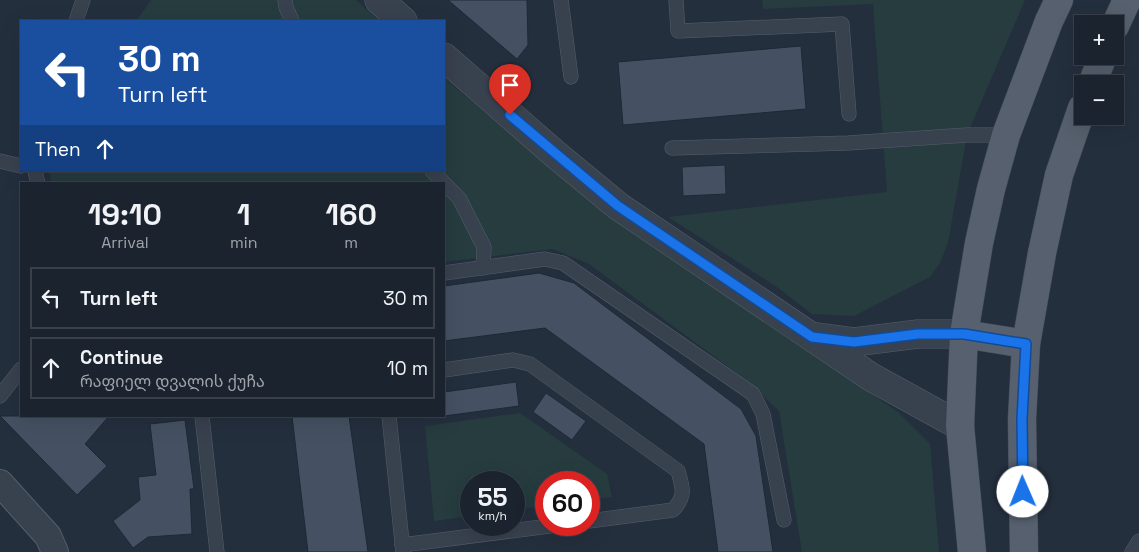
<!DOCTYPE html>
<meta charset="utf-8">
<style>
:root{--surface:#1b232e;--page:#282f3a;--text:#f1f3f6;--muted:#a0a4aa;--line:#39404a}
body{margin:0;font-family:"Space Grotesk","Noto Sans Georgian",sans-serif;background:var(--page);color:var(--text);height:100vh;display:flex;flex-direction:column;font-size:19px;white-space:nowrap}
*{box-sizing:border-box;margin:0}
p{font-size:16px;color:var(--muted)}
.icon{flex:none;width:28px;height:28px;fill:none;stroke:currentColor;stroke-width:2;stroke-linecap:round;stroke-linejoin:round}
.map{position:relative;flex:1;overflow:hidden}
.panel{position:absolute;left:20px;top:182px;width:425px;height:235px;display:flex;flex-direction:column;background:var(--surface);border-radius:0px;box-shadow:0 5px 20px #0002,0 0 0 1px var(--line)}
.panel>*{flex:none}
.guide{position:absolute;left:20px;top:20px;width:425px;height:152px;border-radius:0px;box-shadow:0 5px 20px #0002,0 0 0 1px var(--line);background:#1a4fa0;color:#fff;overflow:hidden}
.controls{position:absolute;left:1074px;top:15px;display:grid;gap:10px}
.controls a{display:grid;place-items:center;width:50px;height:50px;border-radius:0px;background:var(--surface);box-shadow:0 5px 20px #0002,0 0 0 1px var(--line);font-size:25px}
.speed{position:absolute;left:460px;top:471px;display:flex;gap:10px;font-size:25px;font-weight:700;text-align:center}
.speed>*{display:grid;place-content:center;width:65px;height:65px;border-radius:50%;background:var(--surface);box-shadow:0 5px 20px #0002,0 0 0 1px var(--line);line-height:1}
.speed small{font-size:12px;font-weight:400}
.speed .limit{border:8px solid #d22;background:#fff;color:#111}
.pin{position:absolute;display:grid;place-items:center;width:42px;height:42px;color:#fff;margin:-51px -21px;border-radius:50% 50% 50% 0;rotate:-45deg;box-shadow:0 0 5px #0007}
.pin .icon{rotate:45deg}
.me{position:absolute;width:55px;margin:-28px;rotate:359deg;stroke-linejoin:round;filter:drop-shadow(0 0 4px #0008)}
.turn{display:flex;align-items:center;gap:18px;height:105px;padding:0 15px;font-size:22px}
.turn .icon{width:65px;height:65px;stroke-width:2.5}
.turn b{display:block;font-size:35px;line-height:42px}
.then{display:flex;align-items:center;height:48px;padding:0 15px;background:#0003;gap:10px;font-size:19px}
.eta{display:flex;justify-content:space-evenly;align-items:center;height:85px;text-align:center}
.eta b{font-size:30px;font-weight:800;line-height:35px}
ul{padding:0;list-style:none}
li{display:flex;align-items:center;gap:15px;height:62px;margin:0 10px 8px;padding:0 5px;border:2px solid var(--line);border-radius:0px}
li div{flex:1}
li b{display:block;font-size:19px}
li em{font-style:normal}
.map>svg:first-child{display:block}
.green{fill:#263c3f}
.building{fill:#455162;stroke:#1f2835}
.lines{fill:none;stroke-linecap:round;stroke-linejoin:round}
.service-casing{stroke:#565f6c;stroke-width:15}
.minor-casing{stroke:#565f6c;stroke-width:28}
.tertiary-casing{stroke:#565f6c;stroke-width:29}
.primary-casing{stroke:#414a57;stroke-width:29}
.service{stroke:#38414e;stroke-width:14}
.minor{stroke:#38414e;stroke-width:26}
.tertiary{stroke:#38414e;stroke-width:28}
.primary{stroke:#56606e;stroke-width:28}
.route-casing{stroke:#114b97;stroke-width:12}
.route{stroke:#1a73e8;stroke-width:9}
</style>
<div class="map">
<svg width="1139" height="552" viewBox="0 0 1139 552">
<rect width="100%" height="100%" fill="#242f3e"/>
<g class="green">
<polygon points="151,0 356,0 380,21 136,21"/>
<polygon points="762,0 1025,0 967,135 948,243 940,263 930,277 854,316 812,314 777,287 668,217 887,192 873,4 763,9"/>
<polygon points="444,78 595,205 898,412 930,444 939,552 802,552 779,411 746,380 589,264 553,249 444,262 444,184 52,184 49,171 444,171"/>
<polygon points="520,413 607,474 612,497 589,500 589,482 546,482 546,506 514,510 514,482 471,482 471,516 434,521 425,426"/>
</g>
<g class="building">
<polygon points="448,0 527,0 528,45 517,59"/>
<polygon points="801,46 806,109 623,125 618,62"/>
<polygon points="725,165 726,194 683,196 682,167"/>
<polygon points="539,273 574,283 741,409 756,436 773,552 718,552 704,444 545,328 444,341 444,286"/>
<polygon points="516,382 519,406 444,416 444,392"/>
<polygon points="546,393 586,421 572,440 533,412"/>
<polygon points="0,416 109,416 85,444 107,466 77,495"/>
<polygon points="292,416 349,416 368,552 308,552"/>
<polygon points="185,420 194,489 190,489 192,534 148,537 133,548 113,521 140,500 138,477 156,475 150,424"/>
</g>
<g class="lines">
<g class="service-casing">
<g id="service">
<polyline points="285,0 286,7 292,21"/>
<polyline points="561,0 571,77"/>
<polyline points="676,0 678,31 842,24 849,114"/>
<polyline points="76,21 83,0"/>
<polyline points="672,148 848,143 967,135 1006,135"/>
<polyline points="0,161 21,166"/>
<polyline points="35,171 38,184"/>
<polyline points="432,171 459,198 484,247 483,268"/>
<polyline points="444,273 545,259 563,263 753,394 763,414 784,520"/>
<path d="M444 370 513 360 530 364 678 471C683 488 686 496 673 510L589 521"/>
<polyline points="0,396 21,369"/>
<polyline points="202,416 217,552"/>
<polyline points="389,416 403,552"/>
<polyline points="402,545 557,525"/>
<polyline points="1132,552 1139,541"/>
</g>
</g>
<g class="minor-casing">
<polyline id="minor" points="0,483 48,536 55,552"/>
</g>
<g class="tertiary-casing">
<g id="tertiary">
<polyline points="379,0 403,21"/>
<polyline points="444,57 555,154 618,206 871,377 960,426"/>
<polyline points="816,337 854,342 918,334 964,334"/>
</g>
</g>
<g class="primary-casing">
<g id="primary">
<polyline points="1115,26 1127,0"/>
<polyline points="1092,84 1103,56"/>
<polyline points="964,334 1026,344"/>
<polyline points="972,552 960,426 964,334 979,243 991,189 1006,135 1049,21 1059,0"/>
<polyline points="1024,552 1022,419 1026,344 1042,253 1059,175 1082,108"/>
</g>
</g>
<use href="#service" class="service"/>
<use href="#minor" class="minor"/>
<use href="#tertiary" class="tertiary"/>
<use href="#primary" class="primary"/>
</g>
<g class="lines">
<g class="route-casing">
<polyline id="route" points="510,115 618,206 812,337 854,342 918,334 964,334 1026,344 1022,419 1023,492"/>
</g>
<use href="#route" class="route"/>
</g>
</svg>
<div class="controls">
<a>+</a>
<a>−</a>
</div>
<div class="speed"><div>55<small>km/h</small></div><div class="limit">60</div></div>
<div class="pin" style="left:510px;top:115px;background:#d93025"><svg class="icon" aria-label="arrive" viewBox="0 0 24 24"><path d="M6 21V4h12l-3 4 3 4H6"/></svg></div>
<svg class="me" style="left:1023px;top:492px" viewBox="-20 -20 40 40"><circle r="19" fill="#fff"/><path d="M0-13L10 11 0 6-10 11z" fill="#1a73e8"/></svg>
<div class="guide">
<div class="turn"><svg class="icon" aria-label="left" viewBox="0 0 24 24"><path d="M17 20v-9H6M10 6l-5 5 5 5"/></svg><div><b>30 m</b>Turn left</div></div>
<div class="then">Then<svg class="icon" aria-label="ahead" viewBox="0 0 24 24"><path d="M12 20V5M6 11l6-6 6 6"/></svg></div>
</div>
<section class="panel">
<div class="eta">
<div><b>19:10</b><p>Arrival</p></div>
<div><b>1</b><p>min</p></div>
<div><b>160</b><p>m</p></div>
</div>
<ul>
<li><svg class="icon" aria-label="left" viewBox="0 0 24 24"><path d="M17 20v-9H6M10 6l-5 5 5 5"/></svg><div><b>Turn left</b></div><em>30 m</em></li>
<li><svg class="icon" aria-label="ahead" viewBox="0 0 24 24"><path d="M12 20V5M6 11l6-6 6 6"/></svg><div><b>Continue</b><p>რაფიელ დვალის ქუჩა</p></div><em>10 m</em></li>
</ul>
</section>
</div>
